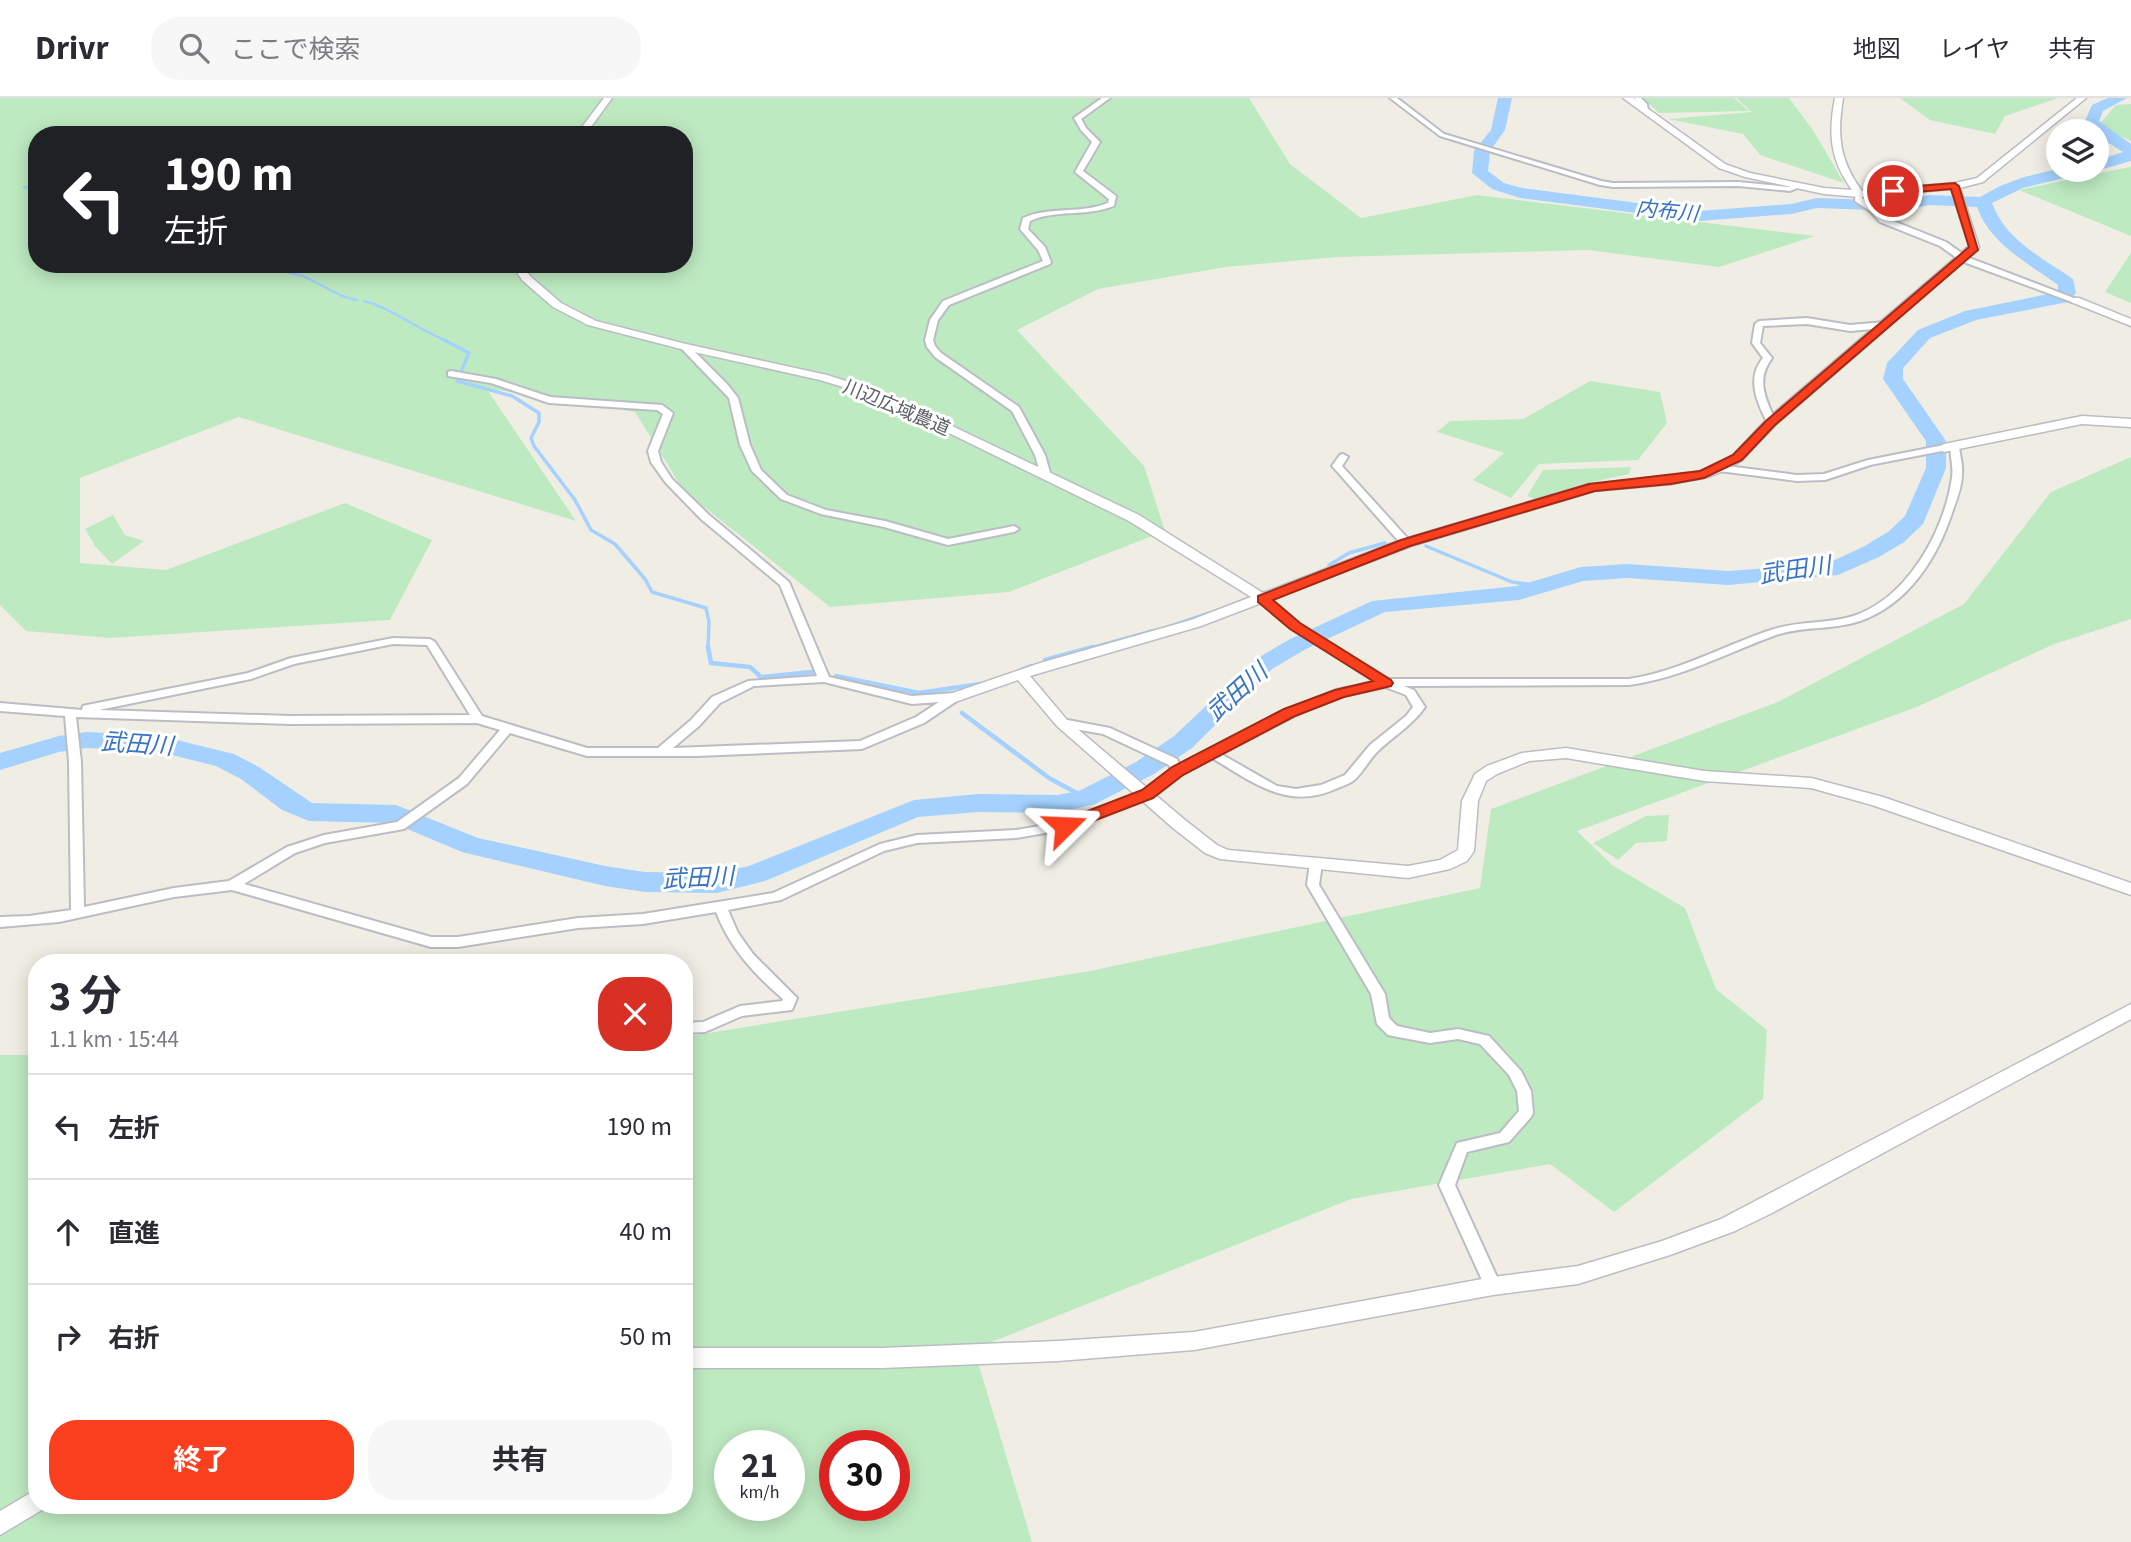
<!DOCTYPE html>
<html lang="ja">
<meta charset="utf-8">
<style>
:root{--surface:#fff;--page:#f7f7f7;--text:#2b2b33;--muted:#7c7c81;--line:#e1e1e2;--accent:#fa3f1f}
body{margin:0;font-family:"Source Sans 3","Noto Sans JP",sans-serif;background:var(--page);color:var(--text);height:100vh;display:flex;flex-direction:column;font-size:26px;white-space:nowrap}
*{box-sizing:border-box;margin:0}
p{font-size:23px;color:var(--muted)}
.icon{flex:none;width:38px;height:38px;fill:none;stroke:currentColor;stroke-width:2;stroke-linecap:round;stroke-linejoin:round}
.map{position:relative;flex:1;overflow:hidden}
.sheet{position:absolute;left:28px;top:856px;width:665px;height:560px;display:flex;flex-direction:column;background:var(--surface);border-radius:28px;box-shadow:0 4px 18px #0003}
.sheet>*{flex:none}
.top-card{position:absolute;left:28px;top:28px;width:665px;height:147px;border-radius:28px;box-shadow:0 4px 18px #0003;background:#202124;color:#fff;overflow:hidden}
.tools{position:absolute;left:2046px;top:21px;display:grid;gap:14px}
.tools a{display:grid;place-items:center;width:63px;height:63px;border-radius:50%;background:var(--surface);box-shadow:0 4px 18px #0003;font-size:35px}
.speed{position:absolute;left:714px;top:1332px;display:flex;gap:14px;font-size:35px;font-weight:700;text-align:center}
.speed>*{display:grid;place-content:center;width:91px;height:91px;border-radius:50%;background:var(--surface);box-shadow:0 4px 18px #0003;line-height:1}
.speed small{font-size:18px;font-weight:400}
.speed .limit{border:10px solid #d22;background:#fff;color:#111}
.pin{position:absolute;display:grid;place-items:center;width:60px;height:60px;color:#fff;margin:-30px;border:4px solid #fff;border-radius:50%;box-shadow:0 2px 7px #0007}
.me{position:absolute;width:77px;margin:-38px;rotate:69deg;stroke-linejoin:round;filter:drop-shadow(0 0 5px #0008)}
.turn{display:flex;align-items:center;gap:24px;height:147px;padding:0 21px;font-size:32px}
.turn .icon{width:91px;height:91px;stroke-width:2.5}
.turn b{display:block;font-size:49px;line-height:60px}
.round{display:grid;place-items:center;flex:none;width:74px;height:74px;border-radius:28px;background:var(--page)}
.overview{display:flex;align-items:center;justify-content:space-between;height:119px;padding:0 21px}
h1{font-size:42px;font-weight:700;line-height:52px}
.cta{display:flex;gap:14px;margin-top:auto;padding:14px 21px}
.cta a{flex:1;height:80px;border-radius:28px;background:var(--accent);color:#fff;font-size:28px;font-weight:700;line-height:80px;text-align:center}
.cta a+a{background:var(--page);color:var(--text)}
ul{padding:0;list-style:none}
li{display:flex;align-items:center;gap:21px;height:105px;padding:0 21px;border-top:2px solid var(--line)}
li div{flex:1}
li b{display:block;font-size:26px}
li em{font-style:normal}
header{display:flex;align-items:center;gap:42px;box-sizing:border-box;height:98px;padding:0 35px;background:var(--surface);border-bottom:2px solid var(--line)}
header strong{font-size:33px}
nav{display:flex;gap:38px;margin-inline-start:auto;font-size:24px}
.search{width:490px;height:63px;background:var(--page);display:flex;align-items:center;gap:18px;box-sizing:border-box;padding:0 24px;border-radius:28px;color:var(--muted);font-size:26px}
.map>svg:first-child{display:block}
.green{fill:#beeac1;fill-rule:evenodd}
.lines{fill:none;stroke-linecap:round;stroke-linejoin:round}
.stream-far2{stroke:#a4d1ff;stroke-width:2.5}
.stream-far1{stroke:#a4d1ff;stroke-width:3.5}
.stream{stroke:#a4d1ff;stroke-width:4.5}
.river{fill:#a4d1ff;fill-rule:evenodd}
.minor-casing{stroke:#bbbdc4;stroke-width:4}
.tertiary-casing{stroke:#bbbdc4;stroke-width:3}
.minor{fill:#fff;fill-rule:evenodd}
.tertiary{fill:#fff;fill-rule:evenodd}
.route{fill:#fa3f1f;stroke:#a22914;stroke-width:2}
.labels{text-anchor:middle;stroke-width:6;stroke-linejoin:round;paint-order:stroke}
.far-street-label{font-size:19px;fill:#5c5f66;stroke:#fff}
.far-water-label{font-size:21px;font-style:italic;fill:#3874c6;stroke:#fff}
.water-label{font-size:24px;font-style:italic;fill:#3874c6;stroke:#fff}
</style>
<header>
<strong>Drivr</strong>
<div class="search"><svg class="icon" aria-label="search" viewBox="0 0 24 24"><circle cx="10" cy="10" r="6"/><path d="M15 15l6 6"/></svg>ここで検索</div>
<nav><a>地図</a><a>レイヤ</a><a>共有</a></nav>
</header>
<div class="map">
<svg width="2131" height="1444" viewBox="0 0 2131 1444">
<rect width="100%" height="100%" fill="#f0eee4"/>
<g class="green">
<path d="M0 0H1249L1290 66 1361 120 1477 97 1815 138 1719 169 1588 152 1337 159 1226 169 1098 191 1017 232 1144 368 1165 433 1009 494 830 509 684 393 635 314 486 290 576 423 239 319 80 380V465L166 472 345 405 432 442 390 522 110 540 26 533 0 507ZM37 37H684V166H37Z"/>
<polygon points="1643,0 1734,0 1749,13 1659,15"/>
<polygon points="1736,0 1789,0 1813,32 1844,85 1760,57 1743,36 1668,21 1752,14"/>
<polygon points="1900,0 2058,0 2005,18 1995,36 1930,22"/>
<polygon points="2131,6 2131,43 2098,28 2116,7"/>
<polygon points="2131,68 2131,138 2019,92 2130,69"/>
<polygon points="2131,155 2131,205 2105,194"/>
<polygon points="1590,283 1660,294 1667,325 1638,362 1539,366 1511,400 1473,382 1504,355 1437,334 1450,323 1523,321"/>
<path d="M2131 359V521L2052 547 1917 609 1577 733 1612 767 1685 810 1716 891 1767 932 1763 1001 1614 1114 1550 1066 1351 1101 974 1251 1032 1444H0V957H37V1407H684V939L1090 873 1480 790 1491 711 1778 604 1964 506 2051 394ZM730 1348H789V1407H730ZM835 1348H894V1407H835Z"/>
<polygon points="1631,369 1629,376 1578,387 1537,402 1527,398 1543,372"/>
<polygon points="113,417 125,437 144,443 112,466 95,448 85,431"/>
<polygon points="1669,717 1667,743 1636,745 1618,762 1593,745 1646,718"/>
</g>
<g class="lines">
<g class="stream-far2">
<polyline points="24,89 37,93"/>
<polyline points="252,166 303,178 342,198 357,202"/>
<path d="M364 203C392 210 418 232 447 243"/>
</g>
<g class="stream-far1">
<polyline points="442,241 469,255 457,283 512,298 539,315 539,324 531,340 534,348 575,402 591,432 615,446 645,481 652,494 706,510 709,524 708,551"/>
<polyline points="1426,448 1512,484 1542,488"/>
<polyline points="1329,467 1349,455 1385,445"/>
<polyline points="1168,529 1209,515"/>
<polyline points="1087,551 1152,533"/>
</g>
<g class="stream">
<polyline points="708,549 711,565 750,569 761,579 812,574"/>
<polyline points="1045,562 1093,549"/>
<polyline points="1021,572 1031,568"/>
<polyline points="836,578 919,595 980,586"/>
<polyline points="962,615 1049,680 1086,700"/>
</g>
<g class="river">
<path d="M1498 0H1512L1505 32 1490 53 1488 73 1504 85 1522 90 1699 113 1791 106 1817 100 1900 103 1929 97 1980 99 2000 88 2024 79 2058 71 2087 72 2085 75 2023 90 1992 105C2005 142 2043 160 2073 181L2076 195 2068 204 1976 222 1930 240 1903 270V281L1946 343V370L1923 426 1904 444 1879 459 1838 477 1728 487 1628 480 1583 483 1519 502 1385 514 1306 551 1272 571 1192 650 1154 676 1095 706 1057 715 978 714 918 719 765 783 717 795 645 794 605 788 462 754 393 725 309 723 282 712 241 681 216 668 156 653 86 650 59 654 0 672V655L59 638 86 634 156 637 234 656 259 669 312 705 396 707 478 740 605 768 645 774 717 775 749 768 914 702 978 696 1057 697 1079 693 1136 664 1174 638 1256 561 1290 541 1372 503 1517 488 1581 469 1628 466 1728 473 1826 466 1863 449 1888 434 1905 418 1926 370V343L1883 281 1887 265 1918 232 1965 213 2058 194V187C2028 165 1990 146 1977 109L1929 107 1900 113 1817 110 1791 116 1699 123 1520 100 1492 91 1472 75 1474 53 1491 32Z"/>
<polygon points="2108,0 2127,0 2103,13 2099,23 2131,46 2131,63 2096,73 2092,72 2096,72 2096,63 2123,54 2096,37 2096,33 2092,33 2085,23 2092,7"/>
</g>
<g class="minor-casing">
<g id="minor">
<path d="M1102 0H1110L1081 21 1086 30 1100 44 1083 73 1116 98 1114 108C1086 119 1056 111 1030 123L1028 131 1045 149 1051 164 1050 166 949 207 938 222 933 242 935 248 941 255 1019 309 1045 357 1051 378 1046 381 1041 378 1035 357 1012 313 935 259 927 249 925 242 930 222 943 203 1043 163 1038 152 1020 131 1023 120C1051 108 1081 116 1108 105L1109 101 1075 74 1092 44 1081 32 1074 20Z"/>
<polygon points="1390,0 1397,0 1444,36 1601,83 1613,85 1738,84 1789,89 1798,86 1802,88 1790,93 1738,88 1613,89 1600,87 1440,38"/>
<polygon points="1634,0 1641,0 1647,6 1648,13 1644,13 1641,7"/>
<polygon points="1856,94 1862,94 1862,100 1876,109 1886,120 1946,144 1967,159 2079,202 2072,204 1961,163 1940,148 1880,124 1870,113 1855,103"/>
<path d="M1807 220 1850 227 1885 224 1889 227 1885 230 1850 233 1807 226 1763 228 1760 245 1772 260C1755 283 1766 301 1776 324L1771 327 1768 326C1757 305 1746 280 1763 260L1752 245 1755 226 1759 223Z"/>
<polygon points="682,247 688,247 727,286 738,300 750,347 761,372 787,397 826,412 885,423 948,441 1014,428 1019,431 1014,434 948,447 884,429 821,416 781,401 752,373 740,347 729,300 682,251"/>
<path d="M451 273 496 281 550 299 662 307 673 315 658 353 661 364 672 381 709 417 789 484 829 579 912 598 955 595 959 596 961 600 924 625 862 651 696 658H587L510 635 467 686 404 731 325 745 295 755 244 786 431 839H458L578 820 643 816 773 795 880 746 917 737 1016 732 1063 724 1143 693 1171 672 1169 667 1103 636 1058 628 1056 625 1058 622 1062 621 1110 630 1177 661 1180 667 1286 612 1336 592 1376 584 1291 530 1259 503 1258 501 1259 499H1267L1299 526 1388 581H1629C1680 573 1723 548 1771 532 1797 523 1824 526 1850 519 1906 503 1945 433 1952 379 1954 368 1949 357 1951 347L1954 346 1959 349C1960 358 1963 367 1962 376 1962 388 1957 401 1953 412 1938 459 1909 506 1860 523 1833 532 1803 528 1776 537 1726 555 1682 580 1629 587L1404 588 1414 592 1425 609C1412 628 1393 638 1377 654 1369 662 1362 676 1353 683 1347 687 1339 689 1333 692 1286 712 1251 683 1212 660L1182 676 1151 699 1069 731 1016 740 917 745 884 753 781 802 728 812 738 835 753 856 797 900 792 912 742 918 705 934 684 935V925L703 924 740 908 782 903 783 901C754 876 730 850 716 814L643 826 578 830 458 849H431L232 792 174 799 59 824 0 829V819L29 818 71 812 69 664 65 618 0 613V605L82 612 83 608 87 607 248 575 291 560 393 540 430 541 435 544 482 618 587 650H658L691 622 712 599 748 583 817 578 780 487 701 421 666 385 651 364 648 353 663 316 657 312 549 305 491 285 448 278V274ZM393 546 427 547 470 617 290 618 99 612 251 581 294 566ZM824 584 912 606 939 604 916 619 860 643 673 650 699 628 720 605 754 588ZM1385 589 1406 597 1413 609 1406 618 1370 647 1345 677 1321 687 1296 691 1277 688 1221 656 1294 618 1343 598ZM76 619 290 626 477 625 500 632 459 680 397 724 324 737 287 749 229 783 174 790 84 809 81 664Z"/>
<polygon points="1944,347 1949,350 1947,352 1870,367 1825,382 1797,383 1719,373 1714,370 1719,367 1797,377 1824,376 1868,362"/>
<polygon points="1343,356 1348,359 1342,368 1410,443 1410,447 1402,447 1334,370 1332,368 1340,357"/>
<polygon points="1316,761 1322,765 1319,787 1385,896 1389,920 1397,928 1430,935 1458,931 1489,938 1521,973 1531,993 1533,1015 1531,1019 1509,1044 1467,1054 1455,1087 1501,1188 1499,1193 1493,1195 1487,1193 1439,1087 1457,1045 1500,1035 1519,1013 1517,993 1509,977 1480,946 1458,941 1430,945 1393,938 1388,937 1377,926 1371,896 1307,787 1310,765"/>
</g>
</g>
<g class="tertiary-casing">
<g id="tertiary">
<polygon points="604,0 612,0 585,37 576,37"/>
<path d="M1623 0H1633L1725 66 1750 75 1824 90 1852 92C1830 62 1828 36 1835 0H1843C1837 37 1839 62 1862 93L1955 85 1977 80 2077 0H2086L1983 84 1960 90 1979 149 1978 151 1775 327 1741 363 1723 373 1708 379 1671 386 1594 393 1411 448 1201 528 1030 578 1067 622 1185 722 1217 747 1228 752 1408 768 1440 762 1458 752 1462 703 1475 676 1487 668 1522 655 1566 650 1704 673 1811 680 1883 699 2131 785V797L1872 707 1811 690 1704 683 1566 660 1529 663 1497 676 1486 683 1478 703 1474 753 1467 763 1450 771 1408 780 1220 761 1205 755 1173 730 1057 628 1018 582 955 604 948 599 950 596 1040 565 1191 522 1251 499 1129 423 900 311 863 295 820 282 685 252 588 227 553 209 522 182 512 166H522L530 178 561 205 596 223 686 246 827 277 871 291 908 307 1139 417 1263 495 1401 442 1589 386 1671 378 1701 373 1715 367 1733 357 1767 321 1969 148 1951 91 1859 99 1824 96 1745 79 1719 70Z"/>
<polygon points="2071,200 2079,200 2131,221 2131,228 2071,204"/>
<polygon points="2082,318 2131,321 2131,329 2082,326 1944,354 1938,350 1944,346"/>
<polygon points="2131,906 2131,921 1772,1115 1735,1133 1670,1157 1578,1186 1493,1197 1194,1252 1058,1263 882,1270 684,1270 684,1250 882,1250 1058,1243 1194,1234 1493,1179 1578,1168 1662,1143 1721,1121"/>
<polygon points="37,1391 37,1407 46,1407 45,1410 0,1437 0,1413"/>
</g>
</g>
<use href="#minor" class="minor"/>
<use href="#tertiary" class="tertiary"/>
</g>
<polygon class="route" points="1955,85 1959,88 1978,152 1775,327 1742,362 1704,380 1671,386 1595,393 1410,448 1273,502 1300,525 1391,582 1393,585 1391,588 1344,599 1295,618 1183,677 1153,700 1070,732 1059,732 1057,728 1059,724 1142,692 1172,669 1284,611 1335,592 1373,583 1290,531 1258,504 1258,498 1401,442 1589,386 1700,373 1733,357 1767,322 1969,149 1951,91 1893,96 1888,93 1893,90"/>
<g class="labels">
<g class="far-street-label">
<text transform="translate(897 309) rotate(23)" y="7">川辺広域農道</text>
</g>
<g class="far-water-label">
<text transform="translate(1667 113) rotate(6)" y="7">内布川</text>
</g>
<g class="water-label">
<text transform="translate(1795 472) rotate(-8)" y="8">武田川</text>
<text transform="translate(1237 594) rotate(-42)" y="8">武田川</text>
<text transform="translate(137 646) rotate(4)" y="8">武田川</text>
<text transform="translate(698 780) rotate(-3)" y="8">武田川</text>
</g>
</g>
</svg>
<div class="tools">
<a><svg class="icon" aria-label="layers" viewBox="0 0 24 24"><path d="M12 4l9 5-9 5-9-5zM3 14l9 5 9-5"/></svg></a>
</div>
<div class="speed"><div>21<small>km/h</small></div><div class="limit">30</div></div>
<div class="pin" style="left:1893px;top:93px;background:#d93025"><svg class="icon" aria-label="arrive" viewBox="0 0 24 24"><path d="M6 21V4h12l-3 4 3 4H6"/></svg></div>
<svg class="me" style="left:1065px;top:728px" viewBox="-20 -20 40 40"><path d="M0-17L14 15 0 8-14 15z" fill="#fa3f1f" stroke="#fff" stroke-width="4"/></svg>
<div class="top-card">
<div class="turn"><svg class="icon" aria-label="left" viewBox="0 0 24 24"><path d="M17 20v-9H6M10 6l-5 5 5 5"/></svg><div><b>190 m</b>左折</div></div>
</div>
<section class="sheet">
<div class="overview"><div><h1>3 分</h1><p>1.1 km · 15:44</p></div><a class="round" style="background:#d93025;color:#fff"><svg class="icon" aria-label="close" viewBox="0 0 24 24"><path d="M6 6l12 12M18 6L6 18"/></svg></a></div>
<ul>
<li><svg class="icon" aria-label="left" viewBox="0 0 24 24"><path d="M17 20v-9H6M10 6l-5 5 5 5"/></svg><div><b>左折</b></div><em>190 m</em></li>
<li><svg class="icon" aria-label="ahead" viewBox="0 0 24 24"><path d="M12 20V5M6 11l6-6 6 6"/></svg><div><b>直進</b></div><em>40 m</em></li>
<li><svg class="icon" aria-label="right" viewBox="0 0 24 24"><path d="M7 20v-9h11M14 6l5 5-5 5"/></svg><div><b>右折</b></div><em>50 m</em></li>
</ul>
<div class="cta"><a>終了</a><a>共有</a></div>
</section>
</div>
